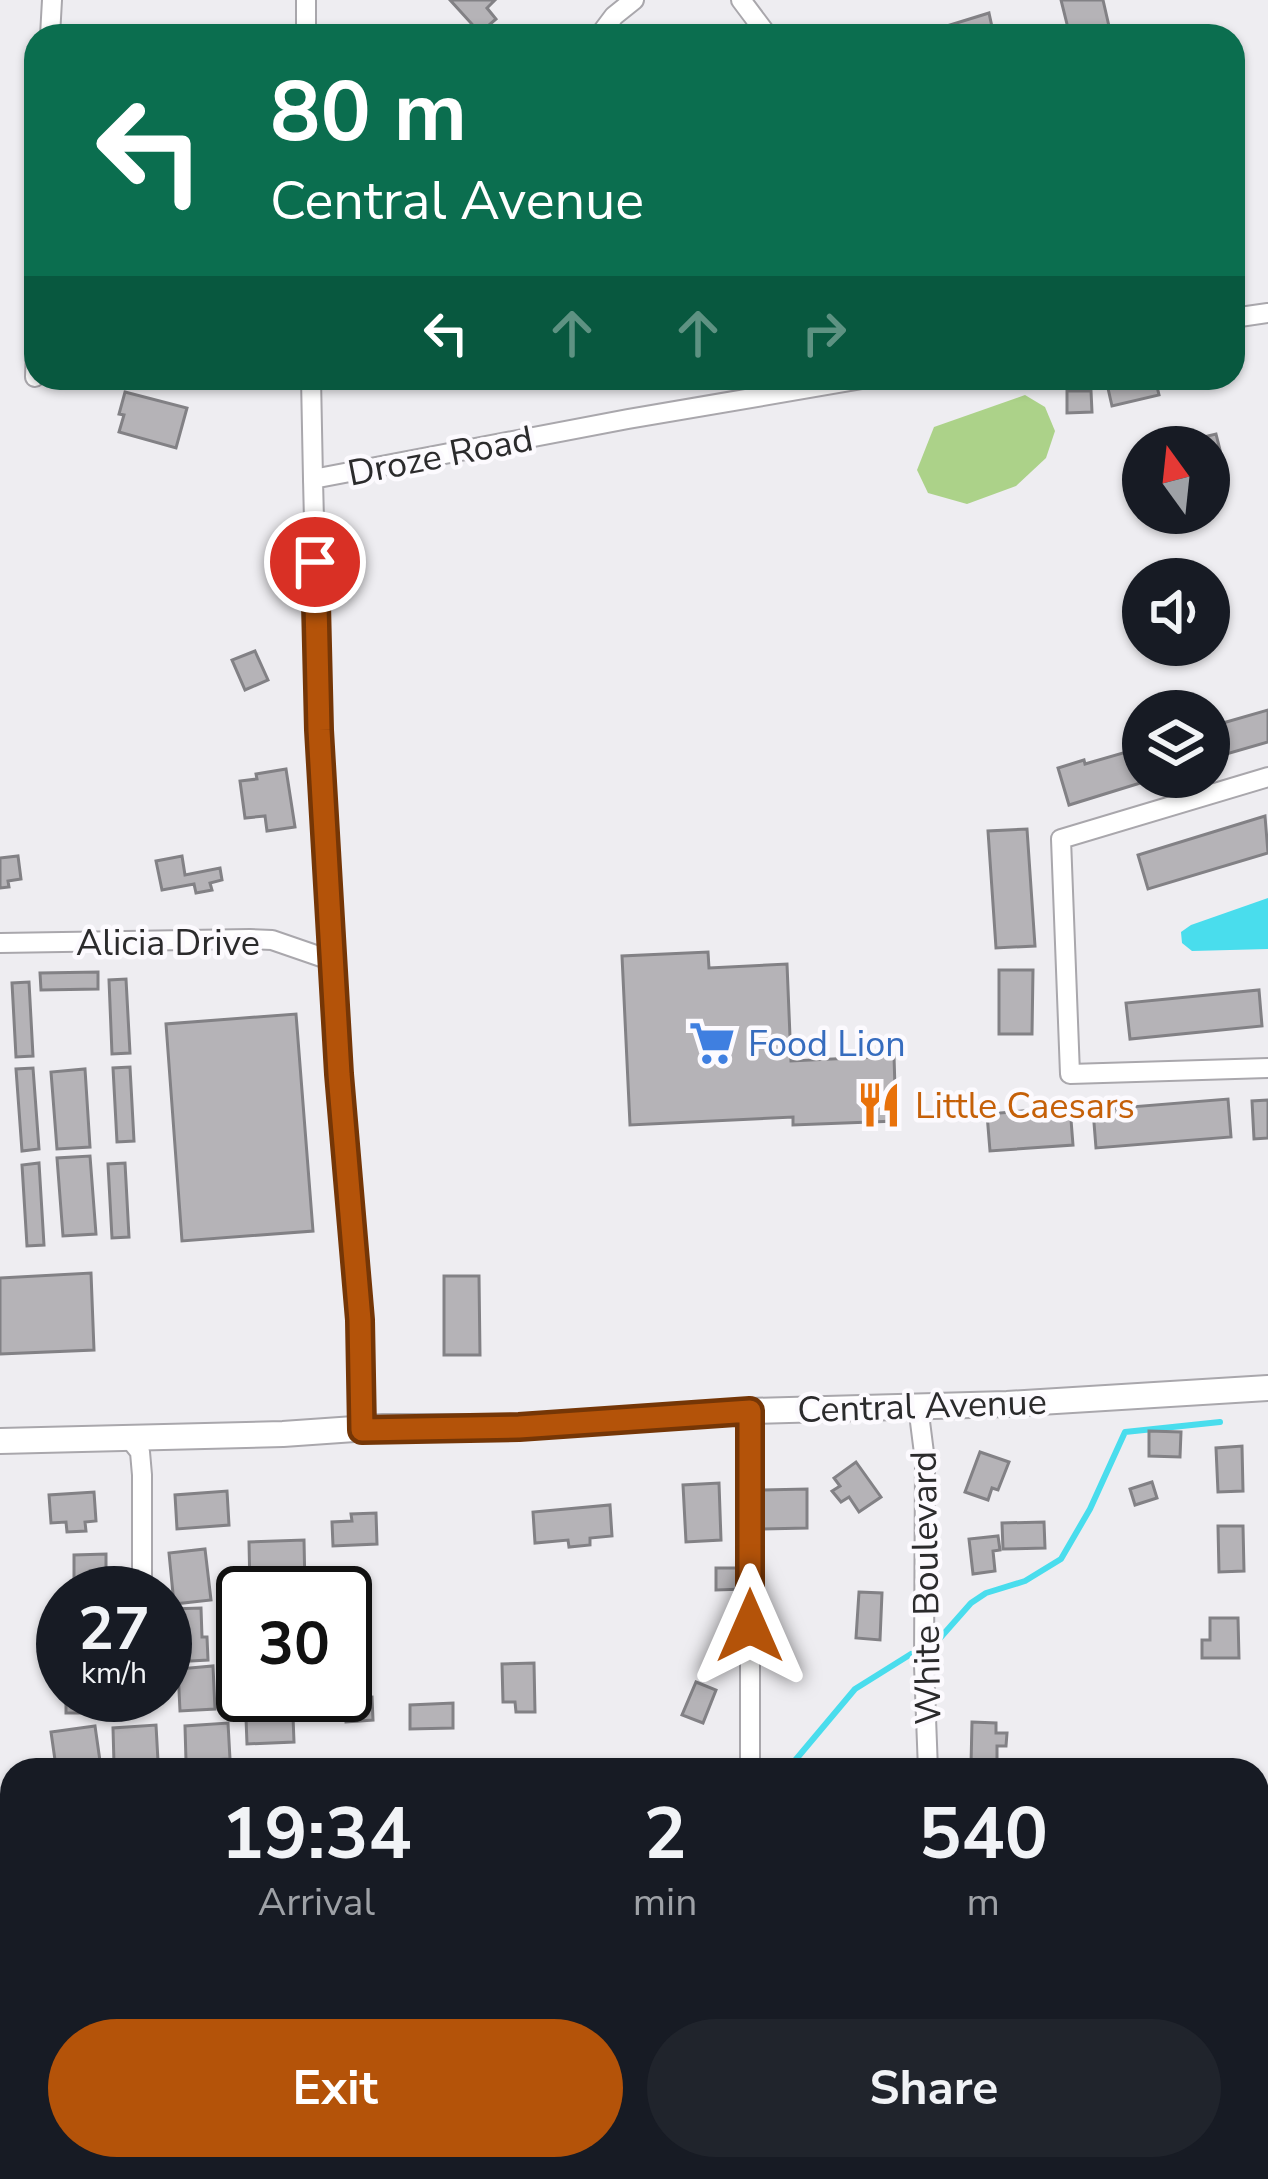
<!DOCTYPE html>
<style>
:root{--surface:#171b24;--page:#20242c;--text:#f1f3f6;--muted:#9ea1a6;--accent:#b45309}
body{margin:0;font-family:"Nunito Sans",sans-serif;background:var(--page);color:var(--text);height:100vh;display:flex;flex-direction:column;font-size:45px;white-space:nowrap}
*{box-sizing:border-box;margin:0}
p{font-size:39px;color:var(--muted)}
.icon{flex:none;width:66px;height:66px;fill:none;stroke:currentColor;stroke-width:2;stroke-linecap:round;stroke-linejoin:round}
.map{position:relative;flex:1;overflow:hidden}
.panel{position:absolute;left:0px;top:1758px;width:1269px;height:423px;display:flex;flex-direction:column;background:var(--surface);border-radius:36px 36px 0 0;box-shadow:0 3px 9px #0004}
.panel>*{flex:none}
.banner{position:absolute;left:24px;top:24px;width:1221px;height:366px;border-radius:36px;box-shadow:0 3px 9px #0004;background:#0b6e4f;color:#fff;overflow:hidden}
.needle{width:78px;rotate:345deg}
.buttons{position:absolute;left:1122px;top:426px;display:grid;gap:24px}
.buttons a{display:grid;place-items:center;width:108px;height:108px;border-radius:50%;background:var(--surface);box-shadow:0 3px 9px #0004;font-size:60px}
.speed{position:absolute;left:36px;top:1566px;display:flex;gap:24px;font-size:60px;font-weight:700;text-align:center}
.speed>*{display:grid;place-content:center;width:156px;height:156px;border-radius:50%;background:var(--surface);box-shadow:0 3px 9px #0004;line-height:1}
.speed small{font-size:30px;font-weight:400}
.speed .limit{border:6px solid #111;border-radius:18px;background:#fff;color:#111}
.pin{position:absolute;display:grid;place-items:center;width:102px;height:102px;color:#fff;margin:-51px;border:6px solid #fff;border-radius:50%;box-shadow:0 3px 12px #0007}
.me{position:absolute;width:132px;margin:-66px;rotate:0deg;stroke-linejoin:round;filter:drop-shadow(0 0 9px #0008)}
.turn{display:flex;align-items:center;gap:42px;height:252px;padding:0 48px;font-size:54px}
.turn .icon{width:156px;height:156px;stroke-width:2.5}
.turn b{display:block;font-size:84px;line-height:102px}
.lanes{display:flex;align-items:center;height:114px;padding:0 48px;background:#0003;justify-content:center;gap:60px;direction:ltr}
.lanes .off{opacity:.35}
.eta{display:flex;justify-content:space-evenly;align-items:center;height:204px;text-align:center}
.eta b{font-size:72px;font-weight:700;line-height:84px}
.primary-button{display:flex;gap:24px;margin-top:auto;padding:24px 48px}
.primary-button a{flex:1;height:138px;border-radius:72px;background:var(--accent);color:#fff;font-size:48px;font-weight:700;line-height:138px;text-align:center}
.primary-button a+a{background:var(--page);color:var(--text)}
.map>svg:first-child{display:block}
.green{fill:#acd289}
.water{fill:#49dded}
.lines{fill:none;stroke-linecap:round;stroke-linejoin:round}
.stream{stroke:#49dded;stroke-width:6}
.building{fill:#b5b3b7;stroke:#828185;stroke-width:3}
.minor-casing{stroke:#a9a7ac;stroke-width:22}
.tertiary-casing{stroke:#a9a7ac;stroke-width:28}
.minor{stroke:#fff;stroke-width:18}
.tertiary{stroke:#fff;stroke-width:24}
.route-casing{stroke:#753606;stroke-width:30}
.route{stroke:#b45309;stroke-width:21}
.labels{text-anchor:middle;stroke-width:9;stroke-linejoin:round;paint-order:stroke}
.street-label{font-size:36px;fill:#2b2b2c;stroke:#fcfafe}
.shop-label{font-size:36px;fill:#366cbe;stroke:#fcfafe;text-anchor:start}
.food-label{font-size:36px;fill:#c56008;stroke:#fcfafe;text-anchor:start}
</style>
<div class="map">
<svg width="1268" height="2179" viewBox="0 0 1268 2179">
<rect width="100%" height="100%" fill="#eeedf1"/>
<polygon class="green" points="1025,395 1045,407 1055,431 1046,458 1016,486 967,504 928,493 917,470 934,427"/>
<polygon class="water" points="1268,898 1268,949 1192,951 1182,943 1181,932 1191,925"/>
<g class="lines">
<g class="stream">
<polyline points="941,1637 971,1603 986,1593 1025,1581 1061,1559 1090,1509 1125,1432 1220,1422"/>
<polyline points="787,1770 855,1689 911,1654"/>
<polyline points="171,2179 210,2169"/>
</g>
</g>
<g class="building">
<polygon points="450,0 495,0 487,8 496,19 480,33"/>
<polygon points="1061,0 1103,0 1111,35 1070,36"/>
<polygon points="989,13 994,36 942,36 941,33 952,30 950,25"/>
<polygon points="1138,378 1155,378 1159,395 1112,406 1107,384"/>
<polygon points="1067,391 1091,391 1092,412 1067,413"/>
<polygon points="125,392 187,408 176,448 119,432 124,415 119,414"/>
<polygon points="1216,434 1222,458 1209,461 1209,447 1197,447 1195,439"/>
<polygon points="255,651 268,680 245,690 232,660"/>
<polygon points="1268,710 1268,742 1209,759 1209,727"/>
<polygon points="1140,748 1143,759 1143,777 1149,777 1150,780 1069,805 1058,768 1084,760 1085,764"/>
<polygon points="286,769 295,827 267,831 265,816 245,818 240,781 257,779 256,774"/>
<polygon points="1265,816 1268,853 1148,889 1138,855"/>
<polygon points="1027,829 1035,946 996,948 988,831"/>
<polygon points="18,856 21,879 8,881 9,887 0,888 0,858"/>
<polygon points="182,856 185,875 220,868 222,880 210,883 212,890 196,893 194,884 162,890 156,861"/>
<polygon points="708,952 709,968 787,964 791,1061 894,1056 896,1121 793,1125 793,1117 630,1125 622,956"/>
<polygon points="999,970 1033,970 1032,1034 999,1034"/>
<polygon points="98,972 98,989 41,990 40,973"/>
<polygon points="126,979 130,1053 112,1054 109,980"/>
<polygon points="29,982 33,1056 16,1057 12,983"/>
<polygon points="1259,990 1262,1026 1130,1039 1126,1003"/>
<polygon points="296,1014 313,1231 182,1241 166,1024"/>
<polygon points="130,1067 134,1141 117,1142 113,1068"/>
<polygon points="33,1068 39,1149 22,1151 16,1069"/>
<polygon points="85,1069 90,1147 57,1149 51,1072"/>
<polygon points="1228,1099 1231,1137 1096,1148 1093,1110"/>
<polygon points="1268,1100 1268,1138 1254,1139 1252,1101"/>
<polygon points="1070,1107 1073,1145 990,1151 987,1114"/>
<polygon points="90,1156 96,1234 63,1236 57,1158"/>
<polygon points="39,1163 44,1245 27,1246 22,1165"/>
<polygon points="125,1163 129,1237 112,1238 108,1164"/>
<polygon points="91,1273 94,1350 0,1354 0,1278"/>
<polygon points="444,1276 479,1276 480,1355 444,1355"/>
<polygon points="1149,1431 1181,1432 1180,1457 1149,1456"/>
<polygon points="1242,1446 1243,1491 1218,1492 1216,1448"/>
<polygon points="980,1452 1009,1462 998,1490 992,1488 988,1500 965,1492"/>
<polygon points="856,1462 881,1497 859,1512 849,1497 841,1502 832,1491 840,1486 834,1478"/>
<polygon points="1152,1482 1157,1498 1135,1505 1130,1489"/>
<polygon points="719,1483 721,1540 686,1542 683,1485"/>
<polygon points="807,1489 807,1528 761,1529 761,1490"/>
<polygon points="227,1491 229,1525 177,1529 175,1495"/>
<polygon points="94,1492 96,1521 85,1522 86,1531 67,1532 66,1522 51,1523 49,1495"/>
<polygon points="610,1505 612,1536 590,1538 590,1545 569,1547 568,1540 535,1543 533,1512"/>
<polygon points="376,1513 377,1544 333,1546 332,1522 352,1521 351,1514"/>
<polygon points="1044,1522 1045,1548 1003,1549 1002,1523"/>
<polygon points="1218,1526 1243,1526 1244,1571 1219,1572"/>
<polygon points="998,1536 1000,1550 993,1551 995,1571 973,1574 969,1539"/>
<polygon points="304,1540 305,1589 250,1590 249,1542"/>
<polygon points="205,1549 211,1600 174,1604 169,1553"/>
<polygon points="106,1554 106,1593 74,1593 74,1555"/>
<polygon points="716,1568 744,1568 745,1589 716,1590"/>
<polygon points="859,1592 882,1593 880,1640 856,1638"/>
<polygon points="201,1608 202,1637 207,1637 208,1660 173,1662 171,1609"/>
<polygon points="1210,1618 1238,1618 1239,1658 1202,1658 1202,1640 1210,1640"/>
<polygon points="534,1663 535,1712 516,1712 515,1702 503,1702 502,1664"/>
<polygon points="213,1666 215,1709 180,1711 178,1669"/>
<polygon points="696,1682 716,1690 703,1723 682,1715"/>
<rect x="66" y="1695" width="34" height="18"/>
<polygon points="372,1697 373,1720 346,1722 345,1699"/>
<polygon points="453,1703 453,1728 410,1729 410,1705"/>
<polygon points="293,1716 294,1742 247,1744 246,1718"/>
<polygon points="972,1722 996,1723 996,1733 1007,1733 1006,1746 997,1746 997,1765 971,1765"/>
<polygon points="228,1723 230,1759 186,1761 185,1726"/>
<polygon points="156,1725 158,1761 114,1764 113,1728"/>
<polygon points="95,1726 100,1761 56,1767 51,1732"/>
<polygon points="560,2169 599,2169 602,2172 591,2179 564,2179 558,2170"/>
</g>
<g class="lines">
<g class="minor-casing">
<g id="minor">
<polyline points="306,0 306,36"/>
<polyline points="741,0 768,36"/>
<polyline points="50,36 52,0"/>
<polyline points="599,36 614,16 634,0"/>
<polyline points="1233,318 1268,313"/>
<polyline points="35,377 36,348"/>
<polyline points="311,378 313,479"/>
<polyline points="1268,777 1061,839 1070,1074 1268,1068"/>
<polyline points="0,943 250,939 272,940 333,961"/>
<polyline points="918,1406 925,1461 924,1665 928,1770"/>
<polyline points="362,1430 360,1320 339,1074 319,730 313,479 628,419 868,378"/>
<polyline points="128,1437 140,1452 142,1475 142,1593"/>
<polyline points="750,1770 750,1411"/>
<polyline points="0,1817 12,1813"/>
<polyline points="0,2015 12,2026"/>
<polyline points="113,2169 118,2179"/>
<polyline points="935,2169 935,2179"/>
<polyline points="480,2179 486,2169"/>
</g>
</g>
<g class="tertiary-casing">
<polyline id="tertiary" points="0,1441 283,1434 383,1427 519,1427 750,1411 1007,1404 1268,1388"/>
</g>
<use href="#minor" class="minor"/>
<use href="#tertiary" class="tertiary"/>
</g>
<g class="lines">
<g class="route-casing">
<polyline id="route" points="315,562 319,730 339,1074 360,1320 362,1430 519,1427 750,1411 750,1626"/>
</g>
<use href="#route" class="route"/>
</g>
<defs>
<g id="supermarket-bare" transform="scale(3.6)"><path d="M-6-5.5h2.5l.6 2H6L4.5 2H-2.5L-4.4-4H-6ZM-1.5 3.2a1.3 1.3 0 1 0 .1 0ZM3 3.2a1.3 1.3 0 1 0 .1 0Z" fill="#3f7fe0" stroke="#fcfafe" stroke-width="2.5" paint-order="stroke"/></g>
<g id="restaurant-bare" transform="scale(3.6)"><path d="M-5-6h1v4h1v-4h1v4h1v-4h1v5L-1.5 .5V6h-2V.5L-5-1ZM5-6V6H3V1.5H1.5Q1.5-4 5-6Z" fill="#e8710a" stroke="#fcfafe" stroke-width="2.5" paint-order="stroke"/></g>
</defs>
<g fill-rule="evenodd">
<use href="#supermarket-bare" x="712" y="1043"/>
<use href="#restaurant-bare" x="879" y="1105"/>
</g>
<g class="labels">
<g class="street-label">
<text transform="translate(440 455) rotate(-11)" y="13">Droze Road</text>
<text x="168" y="955">Alicia Drive</text>
<text transform="translate(922 1405) rotate(-2)" y="13">Central Avenue</text>
<text transform="translate(925 1588) rotate(-91)" y="13">White Boulevard</text>
</g>
<g class="shop-label">
<text x="748" y="1056">Food Lion</text>
</g>
<g class="food-label">
<text x="915" y="1118">Little Caesars</text>
</g>
</g>
</svg>
<div class="buttons">
<a><svg class="needle" viewBox="-14 -14 28 28"><path d="M0-13l5 13h-10z" fill="#e53935"/><path d="M0 13l5-13h-10z" fill="#9ea1a6"/></svg></a>
<a><svg class="icon" aria-label="sound" viewBox="0 0 24 24"><path d="M4 9h4l5-4v14l-5-4H4zM17 9q2 3 0 6"/></svg></a>
<a><svg class="icon" aria-label="layers" viewBox="0 0 24 24"><path d="M12 4l9 5-9 5-9-5zM3 14l9 5 9-5"/></svg></a>
</div>
<div class="speed"><div>27<small>km/h</small></div><div class="limit">30</div></div>
<div class="pin" style="left:315px;top:562px;background:#d93025"><svg class="icon" aria-label="arrive" viewBox="0 0 24 24"><path d="M6 21V4h12l-3 4 3 4H6"/></svg></div>
<svg class="me" style="left:750px;top:1626px" viewBox="-20 -20 40 40"><path d="M0-17L14 15 0 8-14 15z" fill="#b45309" stroke="#fff" stroke-width="4"/></svg>
<div class="banner">
<div class="turn"><svg class="icon" aria-label="left" viewBox="0 0 24 24"><path d="M17 20v-9H6M10 6l-5 5 5 5"/></svg><div><b>80 m</b>Central Avenue</div></div>
<div class="lanes"><svg class="icon" aria-label="left" viewBox="0 0 24 24"><path d="M17 20v-9H6M10 6l-5 5 5 5"/></svg><svg class="icon off" aria-label="ahead" viewBox="0 0 24 24"><path d="M12 20V5M6 11l6-6 6 6"/></svg><svg class="icon off" aria-label="ahead" viewBox="0 0 24 24"><path d="M12 20V5M6 11l6-6 6 6"/></svg><svg class="icon off" aria-label="right" viewBox="0 0 24 24"><path d="M7 20v-9h11M14 6l5 5-5 5"/></svg></div>
</div>
<section class="panel">
<div class="eta">
<div><b>19:34</b><p>Arrival</p></div>
<div><b>2</b><p>min</p></div>
<div><b>540</b><p>m</p></div>
</div>
<div class="primary-button"><a>Exit</a><a>Share</a></div>
</section>
</div>
